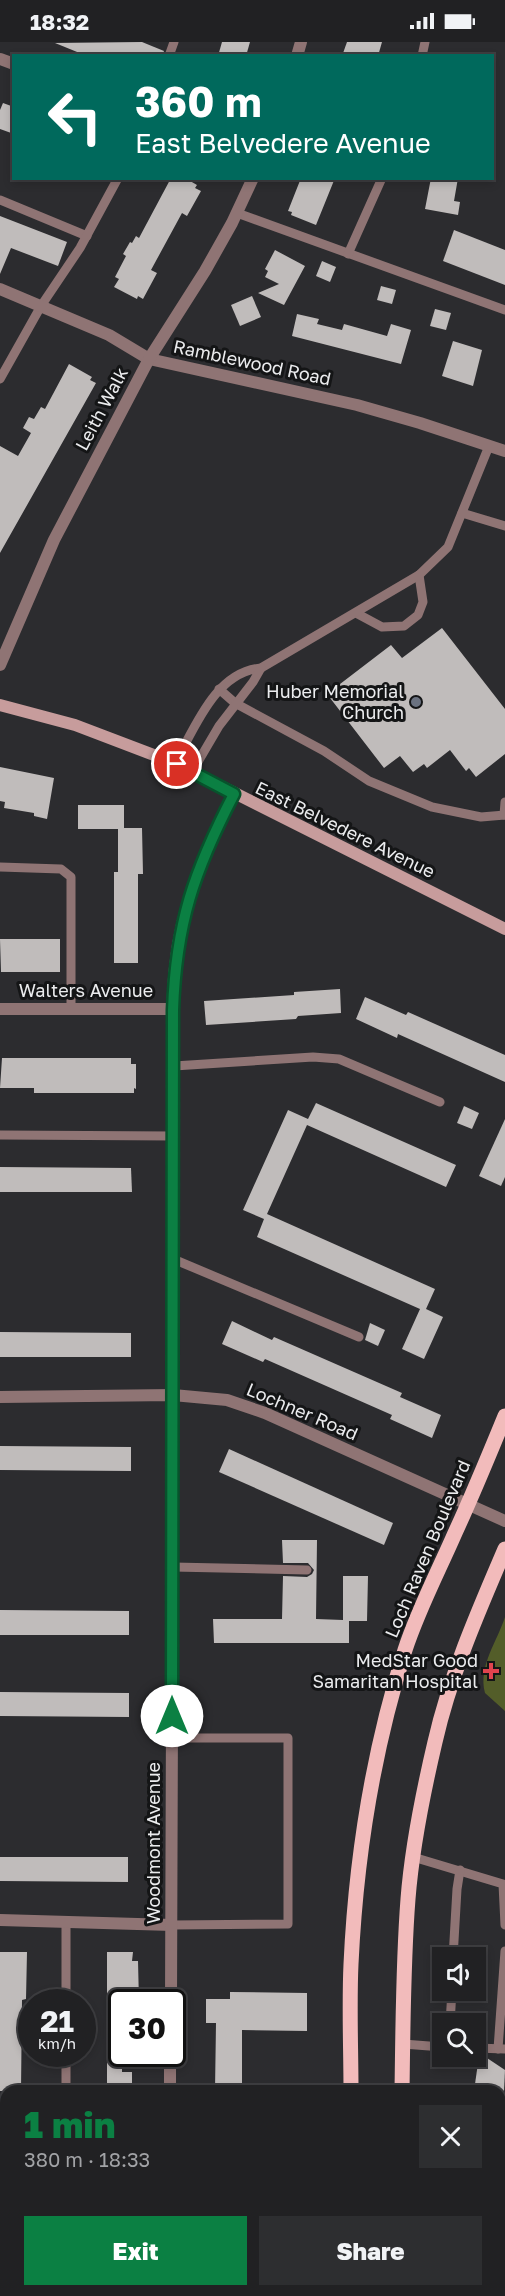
<!DOCTYPE html>
<meta charset="utf-8">
<style>
:root{--surface:#212123;--page:#2d2e30;--text:#f1f3f6;--muted:#a2a3a6;--line:#3e3e41;--accent:#0b8043}
body{margin:0;font-family:"Golos Text",sans-serif;background:var(--page);color:var(--text);height:100vh;display:flex;flex-direction:column;font-size:22px;white-space:nowrap}
*{box-sizing:border-box;margin:0}
p{font-size:20px;color:var(--muted)}
.icon{flex:none;width:33px;height:33px;fill:none;stroke:currentColor;stroke-width:2;stroke-linecap:round;stroke-linejoin:round}
.map{position:relative;flex:1;overflow:hidden}
.sheet{position:absolute;left:0px;top:2043px;width:506px;height:212px;display:flex;flex-direction:column;background:var(--surface);border-radius:18px 18px 0 0;box-shadow:0 3px 9px #0003,0 0 0 2px var(--line)}
.sheet>*{flex:none}
.guide{position:absolute;left:12px;top:12px;width:482px;height:126px;border-radius:0px;box-shadow:0 3px 9px #0003,0 0 0 2px var(--line);background:#00695c;color:#fff;overflow:hidden}
.fabs{position:absolute;left:432px;top:1905px;display:grid;gap:12px}
.fabs a{display:grid;place-items:center;width:54px;height:54px;border-radius:0px;background:var(--surface);box-shadow:0 3px 9px #0003,0 0 0 2px var(--line);font-size:30px}
.speed{position:absolute;left:18px;top:1947px;display:flex;gap:12px;font-size:30px;font-weight:700;text-align:center}
.speed>*{display:grid;place-content:center;width:78px;height:78px;border-radius:50%;background:var(--surface);box-shadow:0 3px 9px #0003,0 0 0 2px var(--line);line-height:1}
.speed small{font-size:15px;font-weight:400}
.speed .limit{border:3px solid #111;border-radius:9px;background:#fff;color:#111}
.pin{position:absolute;display:grid;place-items:center;width:51px;height:51px;color:#fff;margin:-26px;border:3px solid #fff;border-radius:50%;box-shadow:0 2px 6px #0007}
.me{position:absolute;width:66px;margin:-33px;rotate:0deg;stroke-linejoin:round;filter:drop-shadow(0 0 4px #0008)}
.turn{display:flex;align-items:center;gap:21px;height:126px;padding:0 24px;font-size:27px}
.turn .icon{width:78px;height:78px;stroke-width:2.5}
.turn b{display:block;font-size:42px;line-height:51px}
.round{display:grid;place-items:center;flex:none;width:63px;height:63px;border-radius:0px;background:var(--page)}
.overview{display:flex;align-items:center;justify-content:space-between;height:102px;padding:0 24px}
h1{font-size:36px;font-weight:800;line-height:45px;color:var(--accent)}
.button{display:flex;gap:12px;margin-top:auto;padding:12px 24px}
.button a{flex:1;height:69px;border-radius:0px;background:var(--accent);color:#fff;font-size:24px;font-weight:800;line-height:69px;text-align:center}
.button a+a{background:var(--page);color:var(--text)}
.status{display:flex;justify-content:space-between;align-items:center;height:42px;padding:0 30px;background:var(--surface);direction:ltr}
.status svg{height:16px;fill:currentColor}
.map>svg:first-child{display:block}
.forest{fill:#535d29}
.building{fill:#c0bcbb}
.lines{fill:none;stroke-linecap:round;stroke-linejoin:round}
.service{stroke:#8f7474;stroke-width:9}
.minor{stroke:#8f7474;stroke-width:12}
.tertiary{stroke:#8f7474;stroke-width:12}
.secondary{stroke:#c79c9c;stroke-width:12}
.primary{stroke:#f2bbbb;stroke-width:15}
.route-casing{stroke:#07532c;stroke-width:15}
.route{stroke:#0b8043;stroke-width:10}
.worship-dot{fill:#6b7280;stroke:#141516;stroke-width:2}
.health-dot{fill:#e0444e;stroke:#141516;stroke-width:2}
.labels{text-anchor:middle;stroke-width:6;stroke-linejoin:round;paint-order:stroke}
.street-label{font-size:18px;fill:#ebecee;stroke:#141516}
.poi-label{font-size:18px;fill:#ebecee;stroke:#141516;text-anchor:end}
</style>
<div class="status"><b>18:32</b><svg viewBox="0 0 49 12"><path d="M0 12V9h3v3zM5 12V6h3v6zM10 12V3h3v9zM15 12V0h3v12zM26 1h20v11H26zM47 4h2v5h-2z"/></svg></div>
<div class="map">
<svg width="505" height="2254" viewBox="0 0 505 2254">
<rect width="100%" height="100%" fill="#2c2c2f"/>
<path class="forest" d="M505 1575V1669L485 1651C478 1624 497 1600 505 1575Z"/>
<g class="building">
<polygon points="142,0 164,9 162,14 87,14 55,1"/>
<polygon points="222,0 250,0 246,14 218,14"/>
<polygon points="347,0 382,0 378,14 342,14"/>
<polygon points="3,61 14,65 14,92 0,87 0,68"/>
<polygon points="171,136 185,136 197,143 195,146 201,149 187,174 182,171 151,228 157,231 143,257 138,254 137,257 114,245 119,237 115,235 126,214 123,212 130,200 132,201 136,194 139,196"/>
<polygon points="301,136 335,136 316,183 291,173 292,170 288,169"/>
<polygon points="431,136 458,136 454,159 460,160 458,173 425,167"/>
<polygon points="0,174 67,200 58,224 11,206 0,232"/>
<polygon points="454,188 505,208 505,243 443,219"/>
<polygon points="275,208 305,224 284,263 258,251 279,242 265,235 268,229 265,227"/>
<polygon points="322,219 336,225 330,240 316,234"/>
<polygon points="381,244 396,248 392,262 377,258"/>
<polygon points="252,254 261,275 240,284 231,263"/>
<polygon points="435,267 451,271 446,288 430,284"/>
<polygon points="297,272 319,277 317,282 342,288 344,282 387,294 391,282 411,288 401,322 292,294"/>
<polygon points="453,299 482,308 473,344 442,334"/>
<polygon points="69,322 92,335 90,338 96,341 0,511 0,404 18,414 31,391 23,386 29,375 34,377 41,365 45,367"/>
<polygon points="442,586 505,667 505,712 476,735 469,726 466,729 450,708 427,726 424,722 413,730 400,714 384,726 327,652 391,603 402,616"/>
<polygon points="0,725 54,736 47,777 34,774 34,771 4,766 5,760 0,759"/>
<polygon points="78,763 124,763 124,786 142,786 143,832 138,832 138,921 114,921 114,830 118,830 118,787 78,787"/>
<polygon points="0,897 60,897 60,930 1,930"/>
<polygon points="340,947 341,971 298,974 296,977 206,983 204,959 294,953 294,950"/>
<polygon points="365,955 406,973 408,970 505,1013 505,1040 398,992 397,996 356,977"/>
<polygon points="2,1016 131,1016 131,1022 136,1022 136,1047 134,1046 134,1051 34,1051 34,1046 0,1046"/>
<polygon points="316,1061 456,1123 446,1145 307,1083 267,1172 435,1247 426,1267 443,1275 424,1317 402,1307 420,1267 257,1195 264,1177 243,1168 288,1068 308,1077"/>
<polygon points="464,1064 479,1071 472,1087 457,1081"/>
<polygon points="505,1077 505,1135 501,1144 479,1134"/>
<polygon points="0,1125 131,1126 132,1150 0,1150"/>
<polygon points="232,1279 272,1298 274,1295 402,1351 400,1355 441,1373 432,1396 390,1377 392,1373 265,1317 263,1320 222,1302"/>
<polygon points="370,1281 385,1288 378,1304 365,1298"/>
<polygon points="0,1290 131,1291 131,1315 0,1315"/>
<polygon points="0,1404 131,1405 131,1429 0,1428"/>
<polygon points="229,1407 393,1481 384,1503 219,1430"/>
<polygon points="282,1498 317,1498 316,1577 343,1578 343,1534 368,1534 367,1579 349,1579 349,1601 214,1601 213,1577 282,1577 283,1534 307,1535 312,1532 314,1528 308,1521 283,1521"/>
<polygon points="0,1568 129,1569 129,1593 0,1593"/>
<polygon points="0,1650 129,1651 129,1675 0,1674"/>
<polygon points="0,1815 128,1815 128,1840 0,1839"/>
<polygon points="0,1910 27,1910 26,1957 22,1958 21,2049 0,2049"/>
<polygon points="107,1910 133,1910 132,1919 138,1919 139,1960 122,1960 122,2030 132,2030 132,2049 107,2049"/>
<polygon points="230,1950 307,1951 307,1989 242,1988 242,2049 215,2049 216,1981 206,1981 206,1957 230,1957"/>
<polygon points="487,2016 505,2028 504,2049 474,2049 478,2021"/>
</g>
<g class="lines">
<g class="service">
<polyline points="169,14 174,0"/>
<polyline points="422,14 425,0"/>
<polyline points="0,158 87,194"/>
<polyline points="237,171 505,268"/>
<polyline points="348,212 382,136"/>
<polyline points="0,337 41,264 80,206 118,136"/>
<polyline points="462,471 505,484"/>
<polyline points="356,571 382,585 404,584 418,573 423,560 419,533"/>
<polyline points="219,647 235,661 324,709 369,739 432,765 481,775 505,773"/>
<path d="M175 721C195 686 215 630 261 626L419 533 448 505 489 404"/>
<polyline points="192,730 219,684 253,640 261,626"/>
<polyline points="504,773 505,760"/>
<polyline points="0,825 61,827 71,835 71,967"/>
<polyline points="174,1024 313,1015 339,1017 440,1060"/>
<polyline points="0,1093 174,1094"/>
<polyline points="173,1217 359,1295"/>
<polyline points="173,1525 307,1528"/>
<polyline points="413,1815 503,1842 505,1883"/>
<polyline points="66,1880 66,1960"/>
<polyline points="172,1883 288,1882 288,1696 172,1696"/>
<polyline points="453,1916 457,1847 460,1828"/>
<polyline points="450,1982 452,1948"/>
<polyline points="403,2002 442,2005"/>
<polyline points="476,2006 505,2007"/>
<polyline points="498,2007 505,1909"/>
<polyline points="66,2012 66,2049"/>
<polyline points="11,2254 19,2248"/>
</g>
<g class="minor">
<polyline points="297,14 301,0"/>
<polyline points="0,17 14,22"/>
<polyline points="0,247 109,293 149,317 357,363 420,381 505,409"/>
<polyline points="0,623 54,498 149,317 205,229 232,181 253,136"/>
<polyline points="0,967 173,967"/>
<polyline points="0,1355 173,1353 227,1358 265,1371 505,1479"/>
<polyline points="0,1878 172,1883"/>
<path d="M171 1960 174 1094C174 1038 169 981 175 925 181 863 205 807 234 752"/>
<polyline points="170,2049 170,2012"/>
<polyline points="167,2254 167,2248"/>
</g>
<g class="tertiary">
<polyline points="500,2243 505,2243"/>
<polyline points="344,2254 381,2248"/>
</g>
<polyline class="secondary" points="0,663 75,683 175,721 505,887"/>
<g class="primary">
<path d="M351 2049C351 2007 349 1964 351 1922 356 1816 373 1709 405 1608 418 1568 438 1530 455 1491 473 1452 489 1413 505 1374"/>
<path d="M402 2049C403 1985 403 1921 408 1857 412 1805 423 1751 435 1700 450 1634 478 1570 505 1507"/>
<polyline points="348,2254 348,2248"/>
<polyline points="401,2254 401,2248"/>
</g>
</g>
<g class="lines">
<g class="route-casing">
<path id="route" d="M172 1674 173 968C176 881 194 829 234 752L177 722"/>
</g>
<use href="#route" class="route"/>
</g>
<circle class="worship-dot" cx="416" cy="660" r="6"/>
<path class="health-dot" d="M488 1620h6v6h6v6h-6v6h-6v-6h-6v-6h6z"/>
<g class="labels">
<g class="street-label">
<text transform="translate(252 321) rotate(12)" y="6">Ramblewood Road</text>
<text transform="translate(102 367) rotate(-62)" y="6">Leith Walk</text>
<text transform="translate(345 788) rotate(26)" y="6">East Belvedere Avenue</text>
<text x="86" y="955">Walters Avenue</text>
<text transform="translate(302 1370) rotate(23)" y="6">Lochner Road</text>
<text transform="translate(428 1507) rotate(-67)" y="6">Loch Raven Boulevard</text>
<text transform="translate(154 1801) rotate(-90)" y="6">Woodmont Avenue</text>
</g>
<g class="poi-label">
<text x="404" y="656">Huber Memorial<tspan x="404" dy="21">Church</tspan></text>
<text x="478" y="1625">MedStar Good<tspan x="478" dy="21">Samaritan Hospital</tspan></text>
</g>
</g>
</svg>
<div class="fabs">
<a><svg class="icon" aria-label="sound" viewBox="0 0 24 24"><path d="M4 9h4l5-4v14l-5-4H4zM17 9q2 3 0 6"/></svg></a>
<a><svg class="icon" aria-label="search" viewBox="0 0 24 24"><circle cx="10" cy="10" r="6"/><path d="M15 15l6 6"/></svg></a>
</div>
<div class="speed"><div>21<small>km/h</small></div><div class="limit">30</div></div>
<div class="pin" style="left:177px;top:722px;background:#d93025"><svg class="icon" aria-label="arrive" viewBox="0 0 24 24"><path d="M6 21V4h12l-3 4 3 4H6"/></svg></div>
<svg class="me" style="left:172px;top:1674px" viewBox="-20 -20 40 40"><circle r="19" fill="#fff"/><path d="M0-13L10 11 0 6-10 11z" fill="#0b8043"/></svg>
<div class="guide">
<div class="turn"><svg class="icon" aria-label="left" viewBox="0 0 24 24"><path d="M17 20v-9H6M10 6l-5 5 5 5"/></svg><div><b>360 m</b>East Belvedere Avenue</div></div>
</div>
<section class="sheet">
<div class="overview"><div><h1>1 min</h1><p>380 m · 18:33</p></div><a class="round"><svg class="icon" aria-label="close" viewBox="0 0 24 24"><path d="M6 6l12 12M18 6L6 18"/></svg></a></div>
<div class="button"><a>Exit</a><a>Share</a></div>
</section>
</div>
